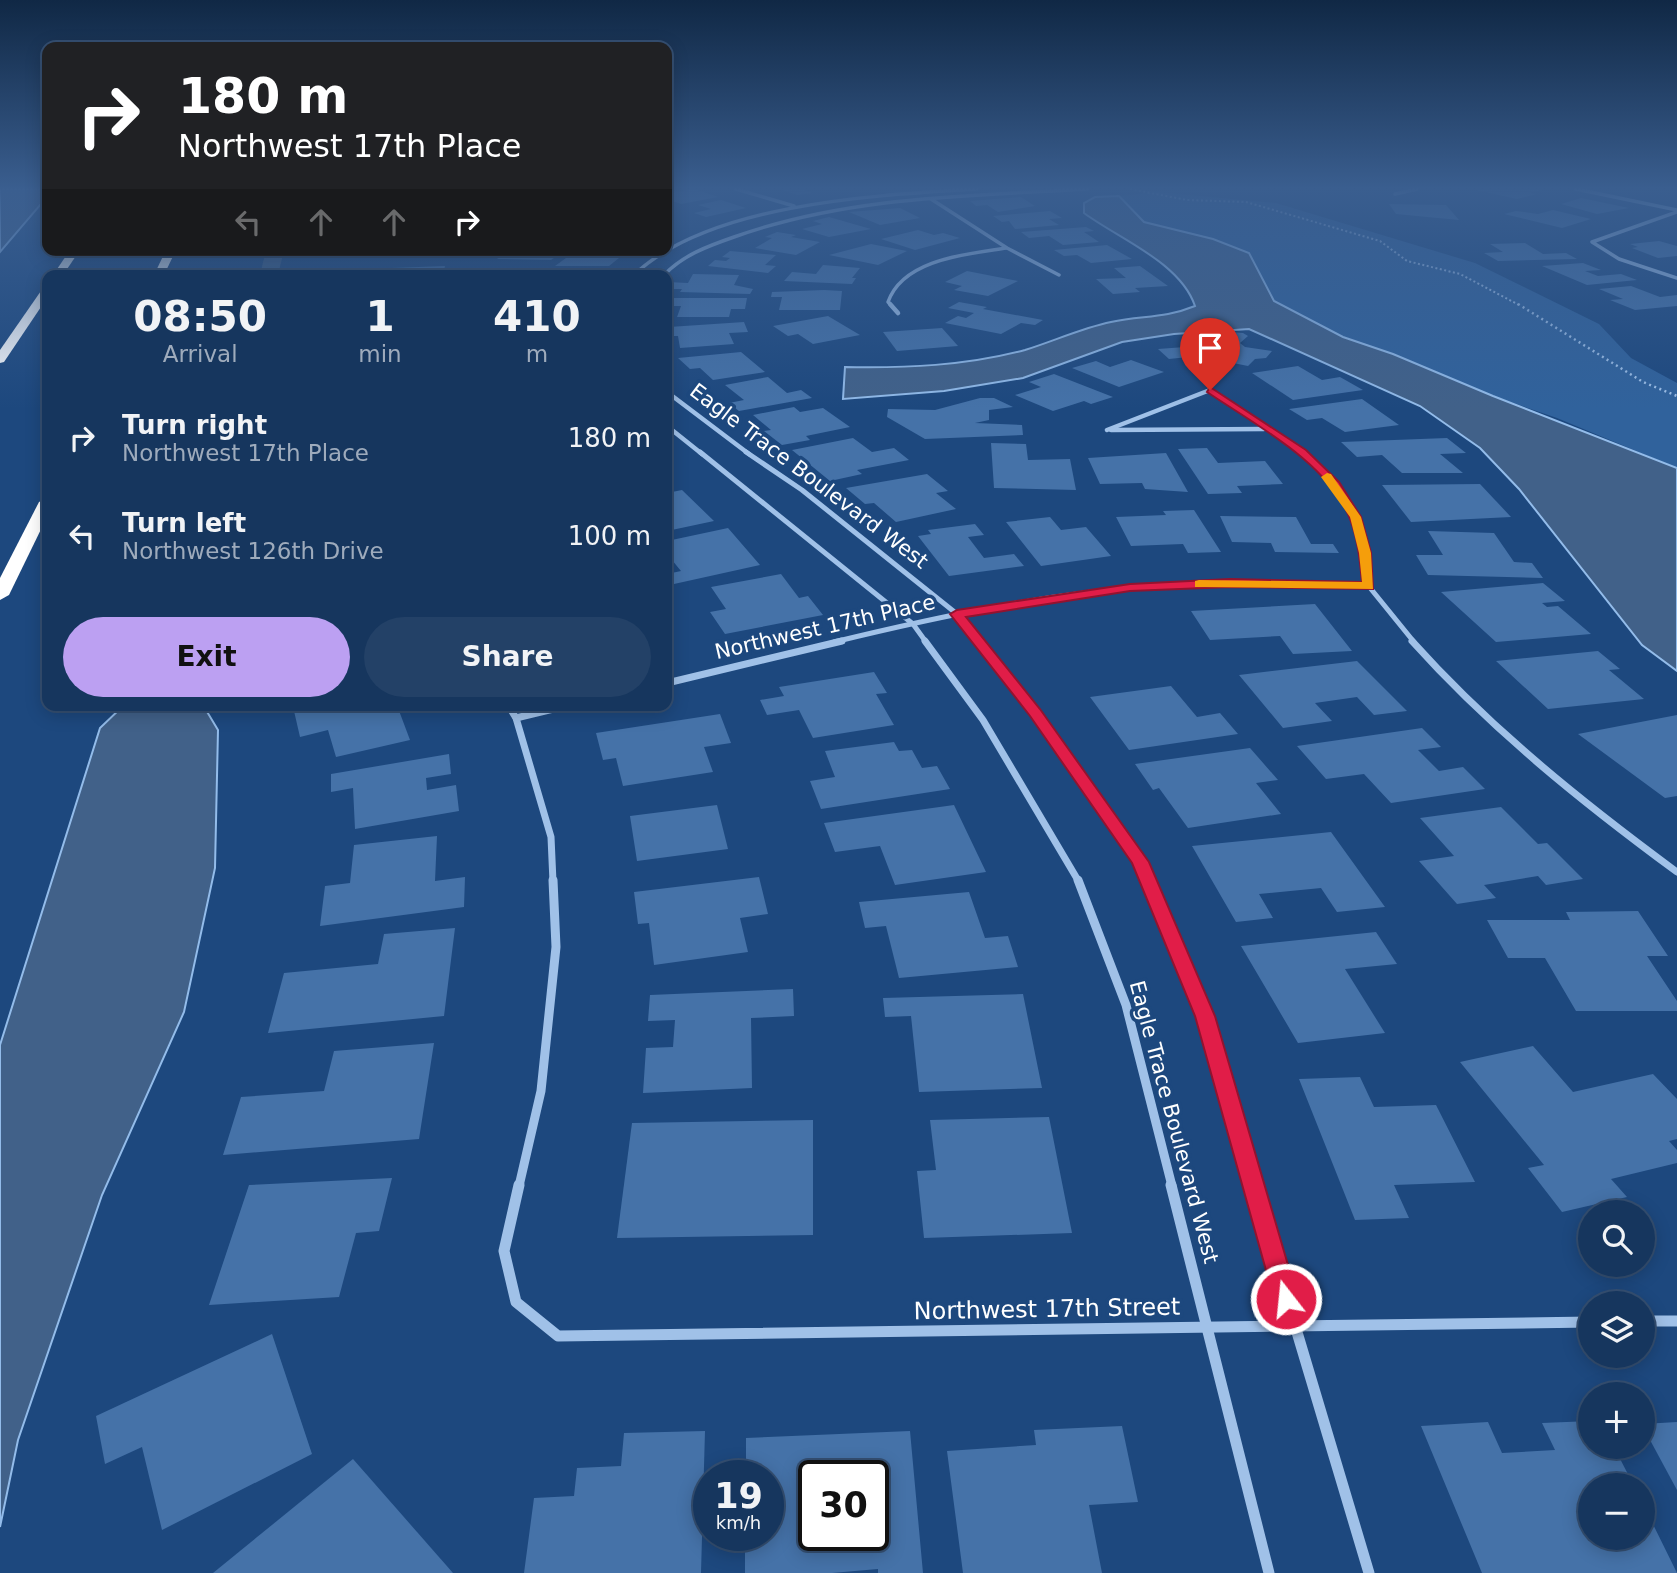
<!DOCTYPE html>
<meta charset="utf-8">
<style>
:root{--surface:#16365e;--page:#234167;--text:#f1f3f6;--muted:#9eabbc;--line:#355073;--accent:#bca0f2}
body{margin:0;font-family:"DejaVu Sans",sans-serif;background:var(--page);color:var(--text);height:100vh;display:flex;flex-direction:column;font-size:26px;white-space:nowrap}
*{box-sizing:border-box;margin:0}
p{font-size:23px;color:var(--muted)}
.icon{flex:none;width:38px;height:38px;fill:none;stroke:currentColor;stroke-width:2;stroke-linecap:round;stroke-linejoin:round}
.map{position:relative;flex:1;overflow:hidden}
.sheet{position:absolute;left:42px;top:270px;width:630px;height:441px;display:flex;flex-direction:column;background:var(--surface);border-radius:14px;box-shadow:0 4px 18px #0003,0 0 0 2px var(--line)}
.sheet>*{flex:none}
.top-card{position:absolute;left:42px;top:42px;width:630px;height:214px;border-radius:14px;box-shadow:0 4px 18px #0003,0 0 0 2px var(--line);background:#202124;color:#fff;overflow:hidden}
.controls{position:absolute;left:1578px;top:1200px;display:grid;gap:14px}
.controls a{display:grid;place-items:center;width:77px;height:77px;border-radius:50%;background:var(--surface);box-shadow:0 4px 18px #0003,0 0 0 2px var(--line);font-size:35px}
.speed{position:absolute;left:693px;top:1460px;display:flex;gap:14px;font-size:35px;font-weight:700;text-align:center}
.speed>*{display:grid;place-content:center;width:91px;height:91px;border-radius:50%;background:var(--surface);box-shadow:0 4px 18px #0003,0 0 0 2px var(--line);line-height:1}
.speed small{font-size:18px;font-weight:400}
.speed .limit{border:4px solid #111;border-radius:10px;background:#fff;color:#111}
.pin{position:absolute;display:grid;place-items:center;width:60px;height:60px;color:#fff;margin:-72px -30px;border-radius:50% 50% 50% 0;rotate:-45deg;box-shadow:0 0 7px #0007}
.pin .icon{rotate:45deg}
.me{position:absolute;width:77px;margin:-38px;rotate:344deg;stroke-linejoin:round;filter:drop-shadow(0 0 5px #0008)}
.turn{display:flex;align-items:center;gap:24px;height:147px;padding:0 21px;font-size:32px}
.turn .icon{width:91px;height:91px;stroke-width:2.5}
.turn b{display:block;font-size:49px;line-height:60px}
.lanes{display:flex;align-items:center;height:66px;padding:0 21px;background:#0003;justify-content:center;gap:35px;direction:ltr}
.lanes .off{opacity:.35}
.eta{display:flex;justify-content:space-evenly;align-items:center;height:119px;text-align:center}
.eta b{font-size:42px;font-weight:600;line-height:49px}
.action{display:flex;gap:14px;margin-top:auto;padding:14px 21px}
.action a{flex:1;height:80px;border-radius:42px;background:var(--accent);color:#111;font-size:28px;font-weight:600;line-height:80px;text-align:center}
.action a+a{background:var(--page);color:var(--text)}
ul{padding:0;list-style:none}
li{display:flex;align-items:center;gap:21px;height:98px;padding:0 21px}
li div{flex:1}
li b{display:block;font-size:26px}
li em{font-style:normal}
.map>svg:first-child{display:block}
.green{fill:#30629c}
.water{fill:#416189;stroke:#93bcea;stroke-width:2}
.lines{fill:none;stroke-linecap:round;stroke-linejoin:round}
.canal{fill:#416189;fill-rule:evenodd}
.building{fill:#4572a8;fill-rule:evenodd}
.path-far1{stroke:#a0c1e8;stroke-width:2;stroke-dasharray:2 2.5;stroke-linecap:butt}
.path{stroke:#a0c1e8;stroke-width:2.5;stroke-dasharray:2 3.5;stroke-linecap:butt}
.street-far5{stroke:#a0c1e8;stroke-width:3.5}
.street-far4{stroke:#a0c1e8;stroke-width:4.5}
.street-far3{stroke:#a0c1e8;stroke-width:5}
.street-far2{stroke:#a0c1e8;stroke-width:7}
.street-far1{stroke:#a0c1e8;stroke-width:9}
.street{stroke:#a0c1e8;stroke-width:11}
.highway{fill:#fff;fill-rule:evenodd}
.route{fill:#e11d48;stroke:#92132f;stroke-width:2}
.slow{fill:#f59e0b}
.labels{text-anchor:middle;stroke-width:7;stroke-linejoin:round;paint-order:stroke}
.street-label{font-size:21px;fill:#fff;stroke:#1d487e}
.near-street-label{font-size:24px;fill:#fff;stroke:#1d487e}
</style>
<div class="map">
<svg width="1677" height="1573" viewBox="0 0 1677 1573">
<rect width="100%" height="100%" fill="#1d487e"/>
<polygon class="green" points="1158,192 1276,203 1475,263 1599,324 1631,358 1677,383 1677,468 1557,418 1493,396 1393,354 1343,337 1274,301 1249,253 1213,239 1144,222 1119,196"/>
<g class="water">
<polygon points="0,189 47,189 47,197 0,252"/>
<path d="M1119 196 1144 222 1213 239 1249 253 1274 301 1343 337 1393 354 1493 396 1677 468V671L1642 645 1519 489 1480 448 1420 406 1249 329 1174 334 1122 342 1023 378 944 391 843 399 845 367C906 368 965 366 1025 350 1054 341 1082 328 1111 322 1142 315 1163 319 1195 306 1180 262 1119 239 1084 213V203L1095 197Z"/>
<polygon points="124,705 203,705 218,730 215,868 184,1012 102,1195 18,1440 0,1527 0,1045 100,728"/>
</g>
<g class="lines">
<polygon class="canal" points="266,250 284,250 278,275 260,275"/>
</g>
<g class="building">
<polygon points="694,189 718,197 681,204 667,199 667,194"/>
<polygon points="779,189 802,189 813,193 797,195"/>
<polygon points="1476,190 1476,189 1542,190 1529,193 1537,194 1517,199"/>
<polygon points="1021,197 1035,206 998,212 987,205 976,206 970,201"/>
<polygon points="1581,198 1629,208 1597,214 1561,204"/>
<polygon points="721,200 746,208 706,217 694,213 711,209 698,205"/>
<polygon points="1389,204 1446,205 1459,220 1396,214"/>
<polygon points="900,208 920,218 880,225 849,212"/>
<polygon points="1553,210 1591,219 1562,228 1504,214 1516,211 1538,214"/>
<polygon points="1050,211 1062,218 1049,219 1059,225 1015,229 1009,221 1002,222 993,216"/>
<polygon points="829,217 871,229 829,237 802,229 822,224 813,221"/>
<polygon points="1086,227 1094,231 1084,232 1099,242 1063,245 1049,236 1029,238 1021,232"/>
<polygon points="918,230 934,235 943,233 960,238 915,250 881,239"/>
<polygon points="777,232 796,235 791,237 820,242 796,255 755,248 772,238 765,237"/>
<polygon points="1659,241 1677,246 1677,256 1658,258 1632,248 1638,247 1630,244"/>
<polygon points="1525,243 1543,254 1566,253 1577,259 1498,261 1484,253 1503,252 1490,244"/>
<polygon points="871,244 907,251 878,265 829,255"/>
<polygon points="1107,245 1132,259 1091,263 1077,255 1064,256 1054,250"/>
<polygon points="313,250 360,250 360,257 344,258 344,254 312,256"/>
<polygon points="406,250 433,250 430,255 402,256"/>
<polygon points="510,250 565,250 551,260 497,259"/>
<polygon points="577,250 602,251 600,253 624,254 609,266 555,266"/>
<polygon points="730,251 776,255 765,265 776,266 768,273 708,266 715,260 726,261 730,258 722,257"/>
<polygon points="1583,263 1601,270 1585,271 1598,276 1621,274 1637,280 1587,285 1542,266"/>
<polygon points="823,265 860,268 852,278 856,278 852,284 784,281 792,272 816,274"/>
<polygon points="445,266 443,275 389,275 392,268"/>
<polygon points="1140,266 1168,286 1135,288 1140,292 1113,294 1096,279 1126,278 1114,268"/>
<polygon points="967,271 1018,281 988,296 954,290 962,286 945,282"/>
<polygon points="693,274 739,275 734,285 753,289 750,294 680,292 682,289 667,289 667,282 688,283"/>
<polygon points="1631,286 1660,297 1677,295 1677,306 1635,310 1610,300 1623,299 1599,289"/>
<polygon points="824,290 842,291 840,310 779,310 782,297 771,297 772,292"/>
<polygon points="674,298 747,298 745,309 731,309 729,317 677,317 681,306 667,306 667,301 673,301"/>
<polygon points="959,302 987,307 983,309 1043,320 1035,325 1021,323 1001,334 945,323 958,316 966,318 974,313 948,308"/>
<polygon points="828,316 860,335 813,344 798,334 788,336 773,326"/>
<polygon points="744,322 748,332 729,333 734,344 680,348 678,336 672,336 669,327"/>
<polygon points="942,328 958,346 897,351 883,332"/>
<polygon points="1205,330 1243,333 1248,336 1240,343 1245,347 1272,351 1266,358 1255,359 1248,366 1233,363 1227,370 1206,366 1214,359 1198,356 1169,359 1158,349 1185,347"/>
<polygon points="741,352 765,372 713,380 700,368 690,369 678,358"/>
<polygon points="1131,360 1164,372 1119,387 1072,368 1096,361 1110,367"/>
<polygon points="1298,366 1322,380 1340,377 1363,390 1293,400 1252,373"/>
<polygon points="1054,374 1113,397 1091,404 1084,401 1053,411 1015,395 1041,387 1029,382"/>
<polygon points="768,377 787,393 801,390 812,398 739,411 729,403 744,400 725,385"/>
<polygon points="980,398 994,398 1013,407 989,410 989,420 975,423 1022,425 1023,435 925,439 887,417 888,409 935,410"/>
<polygon points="1362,399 1399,425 1345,432 1322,418 1307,420 1289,409"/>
<polygon points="794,407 800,412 823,408 850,427 806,436 810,440 782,445 764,431 771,430 753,415"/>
<polygon points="853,438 872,452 894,448 909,460 857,470 862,474 830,481 792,450"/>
<polygon points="1447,438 1466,453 1440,454 1463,473 1402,473 1382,455 1357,457 1341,442"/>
<polygon points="991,443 1026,444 1028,460 1070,459 1076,490 994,488"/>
<polygon points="1207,448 1218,463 1265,461 1283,484 1237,486 1242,493 1208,494 1178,449"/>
<polygon points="1166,453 1188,492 1145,489 1142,483 1100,484 1088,458"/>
<polygon points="927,474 948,491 936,493 956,509 896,522 874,503 865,504 846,488"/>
<polygon points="1480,484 1511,517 1411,522 1382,485"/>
<polygon points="682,490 714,521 667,531 667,493"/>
<polygon points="1194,510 1221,552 1188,553 1183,544 1131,546 1116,517 1166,515 1163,511"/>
<polygon points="1220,516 1296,517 1311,544 1333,544 1339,553 1275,552 1271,543 1232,542"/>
<polygon points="1050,517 1061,530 1086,527 1111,556 1041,566 1006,522"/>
<polygon points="975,524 984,535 968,537 984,558 1014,554 1024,566 949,576 918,536 931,534 928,530"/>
<polygon points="728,528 760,565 674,584 667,574 681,571 667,554 667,541"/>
<polygon points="1428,531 1494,533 1514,562 1532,563 1543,578 1428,575 1416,555 1443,555"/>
<polygon points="781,574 799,598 808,596 823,615 725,634 710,612 726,609 711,587"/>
<polygon points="1543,583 1565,601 1542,603 1547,607 1558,606 1591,634 1496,642 1441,592"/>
<polygon points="1315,604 1352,651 1293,654 1280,636 1210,640 1191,611"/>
<polygon points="1598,651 1620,669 1609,670 1644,699 1548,709 1496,661"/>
<polygon points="1357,661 1407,711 1374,715 1357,697 1315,703 1332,721 1283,728 1239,675"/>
<polygon points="874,672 887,693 876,694 894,725 813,738 799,710 767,715 760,700 784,696 779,687"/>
<polygon points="1171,686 1197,717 1220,713 1238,734 1129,750 1090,697"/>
<polygon points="322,705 406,705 398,708 410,740 336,757 328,730 300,737 294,711"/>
<polygon points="720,714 731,743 704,747 713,772 623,786 616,758 603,760 596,733"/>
<polygon points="1677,715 1677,796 1665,798 1578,734"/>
<polygon points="1422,728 1441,747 1418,750 1439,771 1463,767 1485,789 1391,803 1364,774 1326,779 1297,746"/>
<polygon points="894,742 899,751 912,750 922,768 937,766 950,789 821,809 810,781 835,777 825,751"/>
<polygon points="1250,748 1278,780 1256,783 1281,814 1188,828 1159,788 1153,790 1135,764"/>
<polygon points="449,754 451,774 426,778 427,790 456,785 459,811 355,829 353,788 331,792 331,774"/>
<polygon points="717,805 728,849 637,861 630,816"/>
<polygon points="954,805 986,872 895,885 880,846 835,852 824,823"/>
<polygon points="1501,807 1538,844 1547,843 1583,879 1546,885 1538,876 1484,885 1496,898 1457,904 1419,861 1454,856 1420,818"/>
<polygon points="1331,832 1385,907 1337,912 1321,888 1259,894 1273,918 1236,922 1192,846"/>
<polygon points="437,836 435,881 465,877 464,907 320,926 325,886 350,883 354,845"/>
<polygon points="759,877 768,914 740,918 748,952 654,965 649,923 638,924 634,892"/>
<polygon points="969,892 985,938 1008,936 1018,967 899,978 886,926 865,928 859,902"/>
<polygon points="1638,911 1668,956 1647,956 1677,1001 1677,1011 1576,1011 1545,958 1508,958 1487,920 1570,920 1566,912"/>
<polygon points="455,928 444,1016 268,1033 284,973 378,964 384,934"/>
<polygon points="1376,932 1397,964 1345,969 1385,1033 1298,1043 1241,946"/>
<polygon points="793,989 794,1016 751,1018 752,1088 643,1093 646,1048 673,1047 675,1020 648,1021 650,995"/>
<polygon points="1023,994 1042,1088 919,1092 911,1016 885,1017 883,998"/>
<polygon points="434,1043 419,1139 223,1155 241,1097 324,1091 334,1051"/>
<polygon points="1533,1046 1573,1092 1653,1074 1677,1099 1677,1139 1669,1141 1677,1150 1677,1163 1611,1179 1627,1197 1562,1212 1528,1168 1544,1165 1460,1062"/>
<polygon points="1360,1077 1374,1107 1436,1105 1475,1182 1394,1185 1409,1218 1355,1220 1299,1079"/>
<polygon points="1049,1117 1072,1233 924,1238 917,1171 936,1170 930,1120"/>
<polygon points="813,1120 813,1235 617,1238 632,1123"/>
<polygon points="392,1178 379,1231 356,1233 339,1297 209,1305 249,1185"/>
<polygon points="272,1334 312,1454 162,1530 142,1447 105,1464 96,1416"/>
<polygon points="1591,1421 1591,1447 1614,1447 1634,1486 1591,1486 1591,1538 1643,1538 1643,1504 1677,1573 1482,1573 1421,1426 1488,1422 1502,1453 1555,1450 1542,1423"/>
<polygon points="1677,1422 1677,1490 1643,1427 1643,1424"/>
<polygon points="1122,1426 1138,1502 1089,1505 1102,1573 963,1573 947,1451 1036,1445 1034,1430"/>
<polygon points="705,1431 701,1573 524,1573 534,1498 574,1496 577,1468 621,1466 624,1433"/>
<path d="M910 1431 923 1573H878V1569L832 1573H745V1535H768V1475H746V1438ZM814 1475H873V1535H814Z"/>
<polygon points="353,1459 453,1573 213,1573"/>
</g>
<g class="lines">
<polyline class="path-far1" points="1130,189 1187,200 1246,202 1380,241 1407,261 1460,274 1521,306"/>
<polyline class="path" points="1518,304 1643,382 1677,396"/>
<g class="street-far5">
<polyline points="736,189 794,206"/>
<polyline points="1576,189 1677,210"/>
<polyline points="1395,194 1417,189"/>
<polyline points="931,199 1007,248 1059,275"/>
<polyline points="1677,212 1592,242 1619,259 1677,278"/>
<path d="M634 275C709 203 878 195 977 189"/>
<path d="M664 275C683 255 708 246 734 237 848 196 969 196 1088 189"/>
<path d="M892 306 888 302C903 259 967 254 1006 248"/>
</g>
<g class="street-far4">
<polyline points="890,304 898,313"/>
<polyline points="667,392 749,454"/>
<polyline points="667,426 702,454"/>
<polyline points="1107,430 1210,390 1304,454"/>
<polyline points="1111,430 1264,429"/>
</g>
<g class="street-far3">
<polyline points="700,452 913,624 926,642"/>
<polyline points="746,452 802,490 957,614 979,642"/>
<polyline points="1302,452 1344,496 1358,525 1371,589 1414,642"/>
<path d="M834 642C941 616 1050 593 1161 585 1230 581 1300 584 1369 586"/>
</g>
<g class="street-far2">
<polyline points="925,641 983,720 1079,882"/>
<polyline points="978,641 1035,713 1140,862 1148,882"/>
<path d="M1412 641C1491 729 1582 802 1677 872"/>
<polyline points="667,683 842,641"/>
<polyline points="508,705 516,718 551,837 553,882"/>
<polyline points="516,718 570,705"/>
</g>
<g class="street-far1">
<polyline points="1078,880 1126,1005 1172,1186"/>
<polyline points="1148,880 1205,1016 1254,1186"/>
<polyline points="519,1186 541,1091 556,947 553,880"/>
</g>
<g class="street">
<polyline points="519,1185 504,1251 516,1302 558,1336 1591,1322"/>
<polyline points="1171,1185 1269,1573"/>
<polyline points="1253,1185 1369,1573"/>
<polyline points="1643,1321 1677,1321"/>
</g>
<g class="highway">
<polygon points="70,250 80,250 63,275 53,275"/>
<polygon points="166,250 176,250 164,275 154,275"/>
<polygon points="47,287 47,298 4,362 0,363 0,350 43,288"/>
<polygon points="47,498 47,517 9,595 0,600 0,578 39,502"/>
</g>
</g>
<linearGradient id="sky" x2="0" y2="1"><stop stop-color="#102845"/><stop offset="0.46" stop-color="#3a5e8f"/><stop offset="1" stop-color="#3a5e8f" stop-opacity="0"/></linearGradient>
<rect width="1677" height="409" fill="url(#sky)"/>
<path class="route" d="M1210 387 1306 450 1339 482 1361 517 1371 553 1373 589 1230 587 1130 591 966 617 1040 709 1149 862 1215 1016 1298 1299 1294 1307 1286 1310 1277 1307 1274 1299 1195 1016 1132 863 1030 716 950 614 957 610 1130 584 1230 579 1362 582C1360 561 1358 539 1350 519 1329 463 1254 424 1207 392Z"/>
<polygon class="slow" points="1327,473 1331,474 1361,517 1371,553 1373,589 1195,587 1195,581 1199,580 1362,582 1359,553 1350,517 1321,477"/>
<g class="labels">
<g class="street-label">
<text transform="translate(809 476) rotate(37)" y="7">Eagle Trace Boulevard West</text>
<text transform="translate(825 627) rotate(-13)" y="7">Northwest 17th Place</text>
<text transform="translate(1174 1122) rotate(75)" y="7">Eagle Trace Boulevard West</text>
</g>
<g class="near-street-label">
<text transform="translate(1047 1309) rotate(-1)" y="8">Northwest 17th Street</text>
</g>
</g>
</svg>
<div class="controls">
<a><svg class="icon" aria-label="search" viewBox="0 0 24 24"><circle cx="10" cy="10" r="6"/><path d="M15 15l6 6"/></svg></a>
<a><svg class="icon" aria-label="layers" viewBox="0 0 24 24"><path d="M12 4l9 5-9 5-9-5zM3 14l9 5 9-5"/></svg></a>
<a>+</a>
<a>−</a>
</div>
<div class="speed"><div>19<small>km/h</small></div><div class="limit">30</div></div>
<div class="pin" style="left:1210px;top:390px;background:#d93025"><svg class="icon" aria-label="arrive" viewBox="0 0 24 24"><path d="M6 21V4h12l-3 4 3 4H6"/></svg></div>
<svg class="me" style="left:1286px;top:1299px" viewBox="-20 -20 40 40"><circle r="17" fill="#e11d48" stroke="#fff" stroke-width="3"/><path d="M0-11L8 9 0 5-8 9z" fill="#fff"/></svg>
<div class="top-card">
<div class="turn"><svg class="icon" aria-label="right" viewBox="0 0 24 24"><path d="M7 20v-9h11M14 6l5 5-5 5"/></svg><div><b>180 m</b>Northwest 17th Place</div></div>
<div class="lanes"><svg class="icon off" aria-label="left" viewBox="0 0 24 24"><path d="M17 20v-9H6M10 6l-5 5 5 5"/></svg><svg class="icon off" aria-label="ahead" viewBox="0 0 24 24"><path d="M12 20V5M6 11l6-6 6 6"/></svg><svg class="icon off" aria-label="ahead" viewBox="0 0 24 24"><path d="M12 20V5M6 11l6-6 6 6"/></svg><svg class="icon" aria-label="right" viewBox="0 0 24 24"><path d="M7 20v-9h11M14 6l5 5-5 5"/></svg></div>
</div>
<section class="sheet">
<div class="eta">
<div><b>08:50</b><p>Arrival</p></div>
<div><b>1</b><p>min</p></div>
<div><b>410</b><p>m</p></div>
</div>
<ul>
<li><svg class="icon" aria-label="right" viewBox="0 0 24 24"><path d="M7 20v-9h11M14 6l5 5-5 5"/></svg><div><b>Turn right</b><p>Northwest 17th Place</p></div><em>180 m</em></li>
<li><svg class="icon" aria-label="left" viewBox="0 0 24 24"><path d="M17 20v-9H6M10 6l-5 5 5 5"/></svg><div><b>Turn left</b><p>Northwest 126th Drive</p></div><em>100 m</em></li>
</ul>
<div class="action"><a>Exit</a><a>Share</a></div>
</section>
</div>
